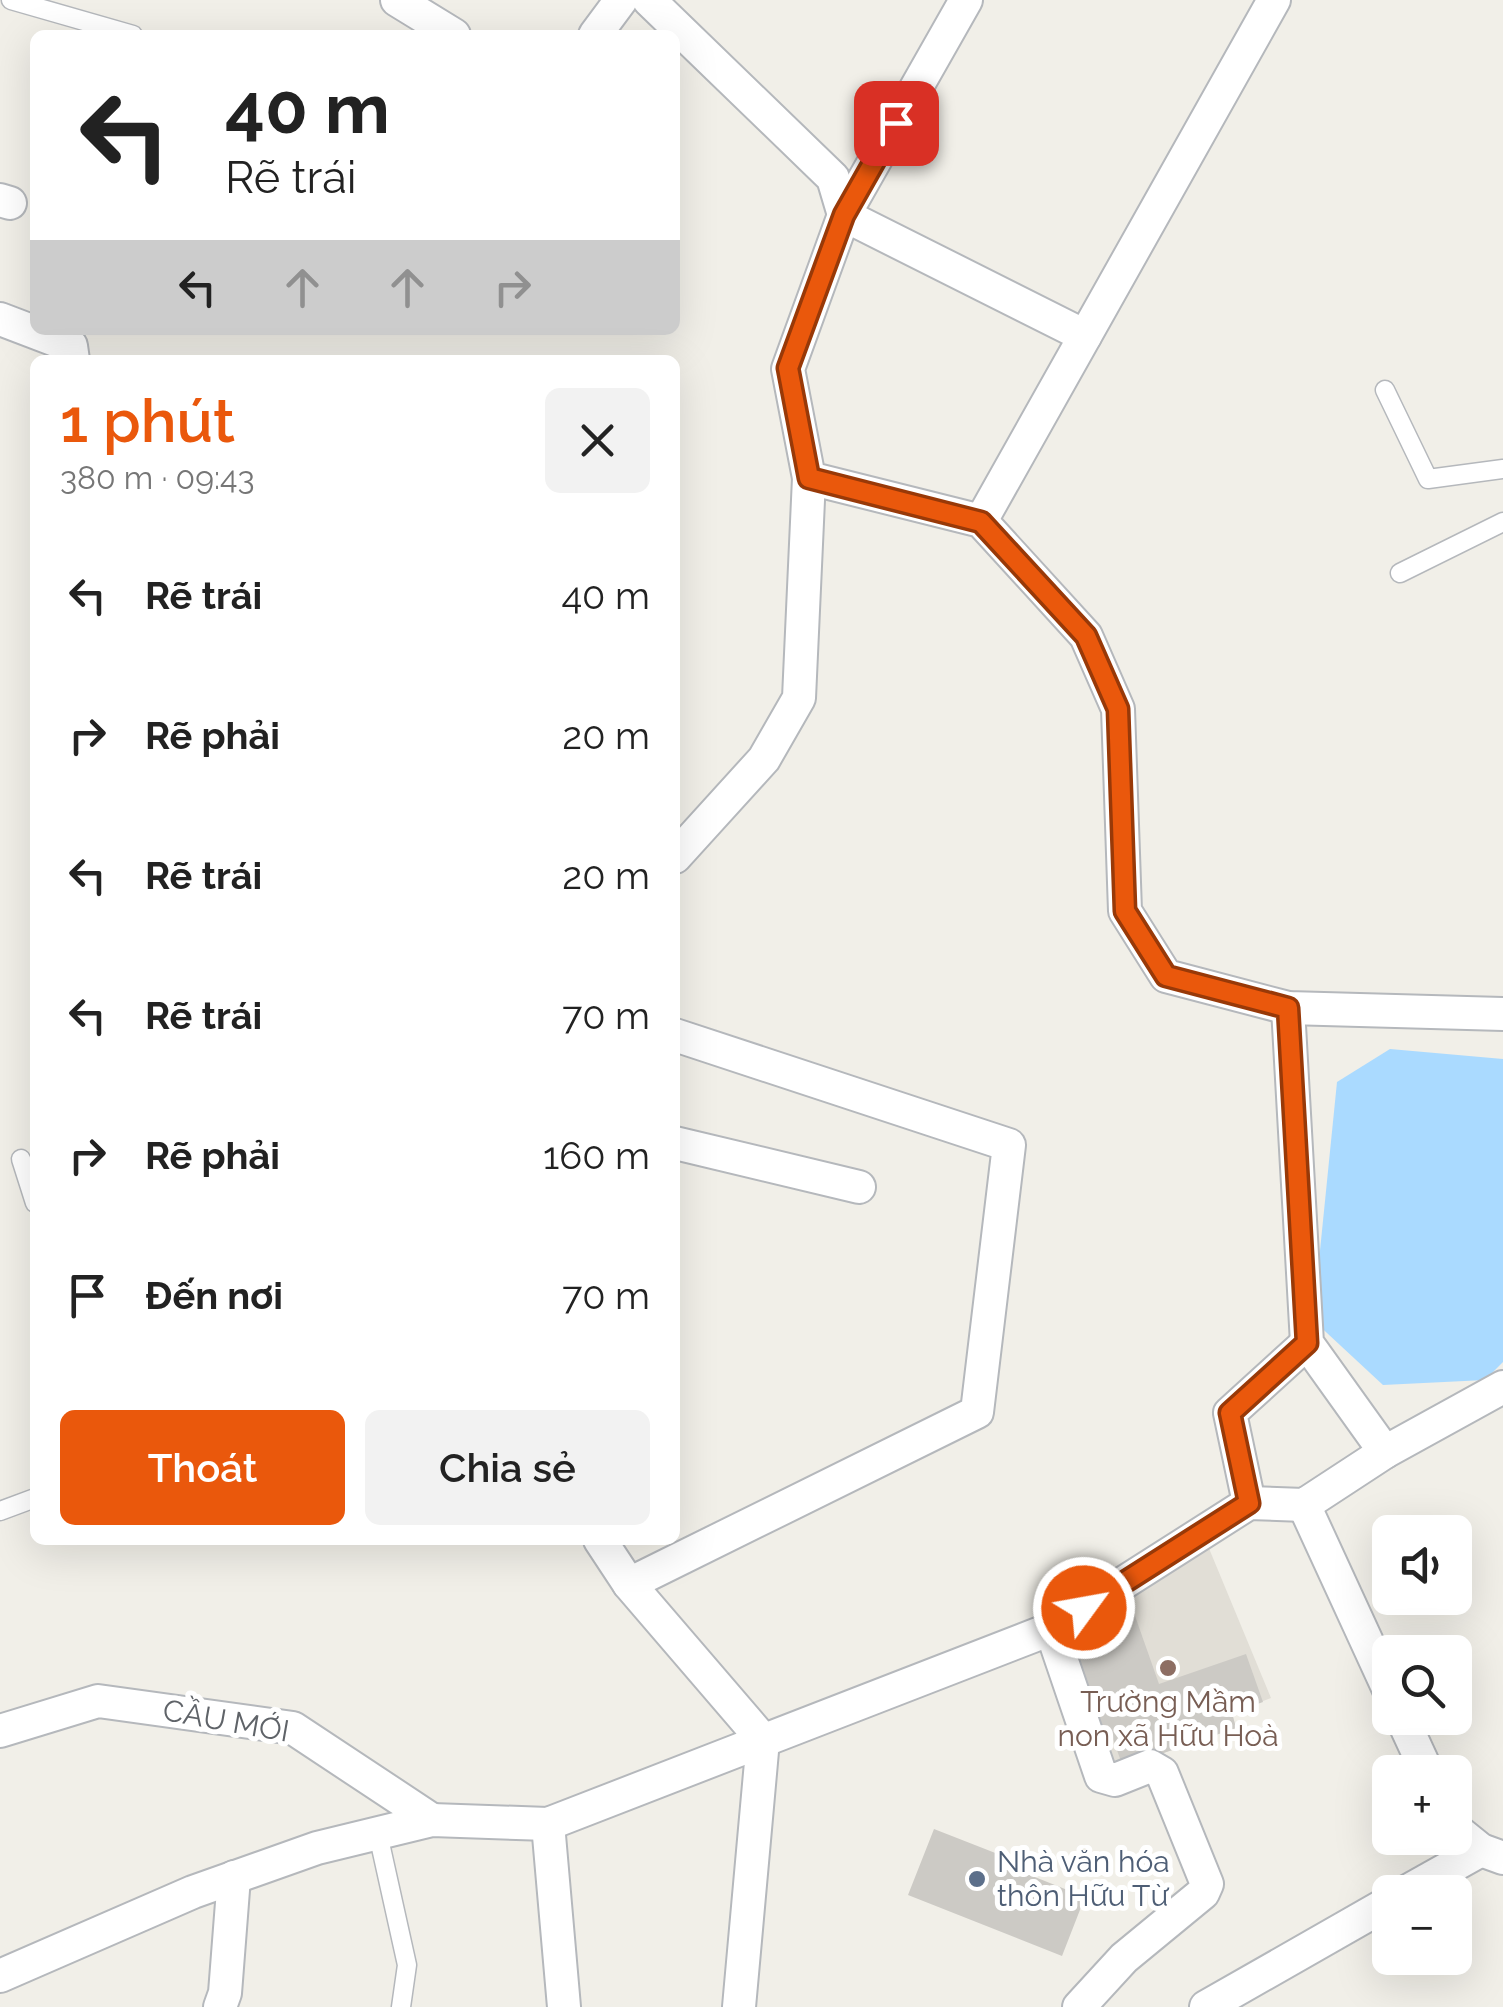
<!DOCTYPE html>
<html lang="vi">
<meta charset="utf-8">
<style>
:root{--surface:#fff;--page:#f2f2f2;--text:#222;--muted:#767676;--accent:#ea580c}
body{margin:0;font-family:Raleway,sans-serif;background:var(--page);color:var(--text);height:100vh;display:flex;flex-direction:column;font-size:38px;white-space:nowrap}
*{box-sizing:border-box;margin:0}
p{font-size:32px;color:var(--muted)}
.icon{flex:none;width:55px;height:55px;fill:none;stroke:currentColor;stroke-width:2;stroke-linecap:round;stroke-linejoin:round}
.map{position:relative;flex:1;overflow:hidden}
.details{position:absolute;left:30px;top:355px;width:650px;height:1190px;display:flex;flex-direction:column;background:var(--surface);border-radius:15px;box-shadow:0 10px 40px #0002}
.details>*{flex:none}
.banner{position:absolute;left:30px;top:30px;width:650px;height:305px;border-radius:15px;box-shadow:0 10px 40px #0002;background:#fff;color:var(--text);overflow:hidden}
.fabs{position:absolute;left:1372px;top:1515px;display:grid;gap:20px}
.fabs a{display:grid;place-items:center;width:100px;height:100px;border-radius:15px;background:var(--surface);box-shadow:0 10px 40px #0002;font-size:50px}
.pin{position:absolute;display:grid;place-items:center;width:85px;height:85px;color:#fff;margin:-42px;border-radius:20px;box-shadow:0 5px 15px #0006}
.me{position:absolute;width:110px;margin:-55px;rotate:58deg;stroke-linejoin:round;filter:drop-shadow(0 0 8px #0008)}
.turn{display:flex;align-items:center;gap:35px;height:210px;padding:0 30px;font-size:45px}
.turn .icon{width:130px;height:130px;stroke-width:2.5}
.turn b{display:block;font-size:70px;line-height:85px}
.lanes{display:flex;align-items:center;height:95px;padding:0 30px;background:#0003;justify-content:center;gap:50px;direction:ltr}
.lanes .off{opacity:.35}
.round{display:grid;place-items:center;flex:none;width:105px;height:105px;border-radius:15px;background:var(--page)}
.summary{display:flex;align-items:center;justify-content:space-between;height:170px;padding:0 30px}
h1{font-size:60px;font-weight:600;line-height:75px;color:var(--accent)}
.cta{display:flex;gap:20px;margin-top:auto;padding:20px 30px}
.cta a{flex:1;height:115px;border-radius:15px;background:var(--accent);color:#fff;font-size:40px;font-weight:600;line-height:115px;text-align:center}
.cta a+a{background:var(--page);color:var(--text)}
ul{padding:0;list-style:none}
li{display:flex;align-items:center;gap:30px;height:140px;padding:0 30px}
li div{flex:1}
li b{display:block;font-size:38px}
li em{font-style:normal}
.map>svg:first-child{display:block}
.education{fill:#e1ded6}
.water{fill:#aadaff}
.building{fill:#cccac5}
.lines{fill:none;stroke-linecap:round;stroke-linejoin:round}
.service-casing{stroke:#b5b8bc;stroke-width:21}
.minor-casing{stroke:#b5b8bc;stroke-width:36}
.service{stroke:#fff;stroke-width:18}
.minor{stroke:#fff;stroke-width:32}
.route-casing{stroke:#983908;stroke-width:25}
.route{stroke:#ea580c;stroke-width:18}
.education-dot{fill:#8d6e63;stroke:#fff;stroke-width:4}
.service-dot{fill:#5c6f8a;stroke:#fff;stroke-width:4}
.labels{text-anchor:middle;stroke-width:10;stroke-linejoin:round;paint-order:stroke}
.education-label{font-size:30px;fill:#785e54;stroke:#fff}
.street-label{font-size:30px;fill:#5f6368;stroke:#fff}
.service-label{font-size:30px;fill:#4e5e75;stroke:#fff;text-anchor:start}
</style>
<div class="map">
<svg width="1503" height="2007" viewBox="0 0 1503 2007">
<rect width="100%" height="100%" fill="#f1efe8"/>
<polygon class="education" points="1208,1546 1271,1698 1232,1713 1236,1728 1111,1771 1066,1637"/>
<polygon class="water" points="1390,1049 1503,1059 1503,1362 1485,1380 1383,1385 1313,1320 1337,1082"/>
<g class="building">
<polygon points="1134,1613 1159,1684 1246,1654 1263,1702 1232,1713 1236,1728 1123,1767 1108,1725 1099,1729 1066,1637"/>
<polygon points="934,1829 1003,1856 1000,1863 1085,1897 1062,1956 908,1895"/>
</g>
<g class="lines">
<g class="service-casing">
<g id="service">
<polyline points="11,0 133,35"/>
<polyline points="1385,390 1428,479 1503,469"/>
<polyline points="1400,573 1503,522"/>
<polyline points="21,1159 35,1203"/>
<polyline points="0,1511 35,1498"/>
<polyline points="378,1834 407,1965 401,2007"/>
</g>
</g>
<g class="minor-casing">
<g id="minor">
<polyline points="397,0 454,35"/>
<polyline points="649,0 833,178 844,215 1085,336"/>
<polyline points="966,0 844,215 788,369 809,478 981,521 1086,636 1118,709 1125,911 1166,976 1288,1008 1503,1014"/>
<polyline points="595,35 621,0"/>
<polyline points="0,200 10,203"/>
<polyline points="0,319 71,346 73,360"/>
<polyline points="981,521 1274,0"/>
<polyline points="675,857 764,759 799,698 809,478"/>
<polyline points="1288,1008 1307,1343 1385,1452"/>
<polyline points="675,1143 859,1187"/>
<polyline points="1249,1503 1230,1413 1307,1343"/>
<polyline points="1304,1505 1390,1692"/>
<polyline points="600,1540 629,1584 763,1740 739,2007"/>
<polyline points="629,1584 977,1412 1009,1145 675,1035"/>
<polyline points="1051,1629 1101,1776 1115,1780 1150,1766 1162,1773 1207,1884 1203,1893 1124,1958 1079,2007"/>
<polyline points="1402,1718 1427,1772"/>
<polyline points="0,1731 98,1701 293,1728 432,1820"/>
<polyline points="548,1824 564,2007"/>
<polyline points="1455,1829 1481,1850 1503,1858"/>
<polyline points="1406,1892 1481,1850"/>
<polyline points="0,1976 193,1892 317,1848 432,1820 548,1824 1051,1629 1249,1503 1304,1505 1385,1452 1503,1387"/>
<polyline points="220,2007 225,1993 234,1877"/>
<polyline points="1206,2007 1390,1902"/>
</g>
</g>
<use href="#service" class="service"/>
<use href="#minor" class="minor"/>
</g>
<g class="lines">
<g class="route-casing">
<polyline id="route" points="896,123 844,215 788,368 809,478 981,522 1086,636 1118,709 1125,911 1166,976 1288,1008 1307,1343 1230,1413 1249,1503 1084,1608"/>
</g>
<use href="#route" class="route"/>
</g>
<circle class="education-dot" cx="1168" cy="1668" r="10"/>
<circle class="service-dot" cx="977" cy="1879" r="10"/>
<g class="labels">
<g class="education-label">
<text x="1168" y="1712">Trường Mầm<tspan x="1168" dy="34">non xã Hữu Hoà</tspan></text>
</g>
<g class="street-label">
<text transform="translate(226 1721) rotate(10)" y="10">CẦU MỚI</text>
</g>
<g class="service-label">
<text x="997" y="1872">Nhà văn hóa<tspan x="997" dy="34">thôn Hữu Từ</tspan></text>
</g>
</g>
</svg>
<div class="fabs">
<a><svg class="icon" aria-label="sound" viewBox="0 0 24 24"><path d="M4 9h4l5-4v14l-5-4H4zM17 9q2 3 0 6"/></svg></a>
<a><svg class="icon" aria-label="search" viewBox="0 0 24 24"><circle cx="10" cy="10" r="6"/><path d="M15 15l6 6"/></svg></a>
<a>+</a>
<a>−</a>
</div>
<div class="pin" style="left:896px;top:123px;background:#d93025"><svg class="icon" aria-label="arrive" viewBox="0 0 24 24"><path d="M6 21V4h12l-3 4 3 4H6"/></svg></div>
<svg class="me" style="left:1084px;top:1608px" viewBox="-20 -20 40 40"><circle r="17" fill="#ea580c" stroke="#fff" stroke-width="3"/><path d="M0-11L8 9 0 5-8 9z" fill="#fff"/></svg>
<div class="banner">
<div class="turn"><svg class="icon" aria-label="left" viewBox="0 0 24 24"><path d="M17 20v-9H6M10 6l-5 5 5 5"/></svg><div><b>40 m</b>Rẽ trái</div></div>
<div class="lanes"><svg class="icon" aria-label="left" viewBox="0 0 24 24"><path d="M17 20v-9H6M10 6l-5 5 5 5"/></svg><svg class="icon off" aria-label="ahead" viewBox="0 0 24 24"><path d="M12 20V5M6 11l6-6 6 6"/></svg><svg class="icon off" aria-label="ahead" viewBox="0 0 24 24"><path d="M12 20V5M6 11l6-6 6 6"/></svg><svg class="icon off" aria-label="right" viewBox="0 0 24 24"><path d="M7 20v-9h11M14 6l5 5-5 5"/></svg></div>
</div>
<section class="details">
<div class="summary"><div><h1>1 phút</h1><p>380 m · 09:43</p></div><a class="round"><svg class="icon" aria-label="close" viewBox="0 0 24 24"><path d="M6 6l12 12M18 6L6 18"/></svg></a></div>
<ul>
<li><svg class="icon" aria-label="left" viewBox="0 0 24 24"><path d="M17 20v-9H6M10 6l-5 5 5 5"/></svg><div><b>Rẽ trái</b></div><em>40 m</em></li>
<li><svg class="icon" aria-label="right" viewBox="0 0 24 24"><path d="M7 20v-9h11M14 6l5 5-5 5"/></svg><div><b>Rẽ phải</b></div><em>20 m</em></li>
<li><svg class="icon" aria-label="left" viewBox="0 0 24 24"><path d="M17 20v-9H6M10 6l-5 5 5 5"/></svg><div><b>Rẽ trái</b></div><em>20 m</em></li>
<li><svg class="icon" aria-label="left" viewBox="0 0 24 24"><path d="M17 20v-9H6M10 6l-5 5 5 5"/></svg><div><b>Rẽ trái</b></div><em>70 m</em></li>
<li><svg class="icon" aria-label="right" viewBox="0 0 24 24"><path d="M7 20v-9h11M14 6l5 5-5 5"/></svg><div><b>Rẽ phải</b></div><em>160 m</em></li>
<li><svg class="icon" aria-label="arrive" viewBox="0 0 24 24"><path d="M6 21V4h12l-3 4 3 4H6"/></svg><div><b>Đến nơi</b></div><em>70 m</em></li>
</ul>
<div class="cta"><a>Thoát</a><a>Chia sẻ</a></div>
</section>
</div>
